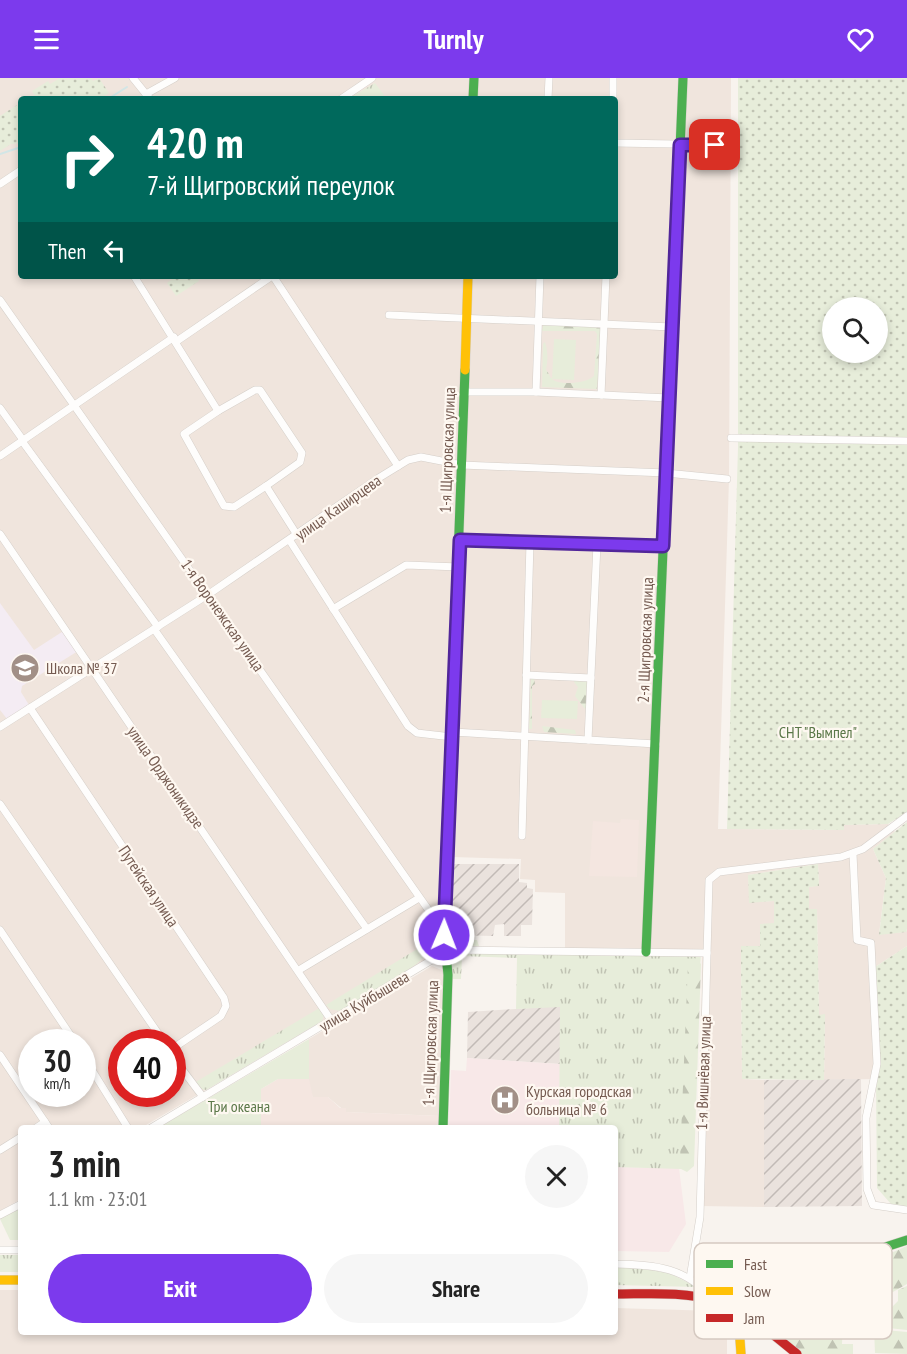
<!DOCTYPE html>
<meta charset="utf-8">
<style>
:root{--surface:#fff;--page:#f6f6f6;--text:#222;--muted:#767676;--accent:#7c3aed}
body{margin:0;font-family:"PT Sans Narrow",sans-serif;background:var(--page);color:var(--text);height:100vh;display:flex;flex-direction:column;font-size:22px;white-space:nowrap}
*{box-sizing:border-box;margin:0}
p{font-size:20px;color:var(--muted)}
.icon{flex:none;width:33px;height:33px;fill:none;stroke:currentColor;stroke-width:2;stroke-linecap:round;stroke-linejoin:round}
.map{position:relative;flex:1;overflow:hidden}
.sheet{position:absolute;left:18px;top:1047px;width:600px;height:210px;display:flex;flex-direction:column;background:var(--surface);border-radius:6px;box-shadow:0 3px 9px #0003}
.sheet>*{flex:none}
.banner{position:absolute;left:18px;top:18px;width:600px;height:183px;border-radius:6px;box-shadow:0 3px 9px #0003;background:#00695c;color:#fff;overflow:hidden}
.fabs{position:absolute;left:822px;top:219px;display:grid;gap:12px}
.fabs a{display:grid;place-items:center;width:66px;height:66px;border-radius:50%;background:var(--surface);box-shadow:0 3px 9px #0003;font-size:30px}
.speed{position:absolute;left:18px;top:951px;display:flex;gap:12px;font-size:30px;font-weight:700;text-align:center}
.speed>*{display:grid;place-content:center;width:78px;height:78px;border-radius:50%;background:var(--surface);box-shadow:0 3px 9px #0003;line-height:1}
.speed small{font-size:15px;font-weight:400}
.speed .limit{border:9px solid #d22;background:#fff;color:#111}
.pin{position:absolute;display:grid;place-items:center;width:51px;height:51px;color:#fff;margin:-26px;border-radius:12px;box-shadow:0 3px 9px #0006}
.me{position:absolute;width:66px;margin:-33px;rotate:1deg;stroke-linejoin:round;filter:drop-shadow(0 0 4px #0008)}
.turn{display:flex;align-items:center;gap:21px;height:126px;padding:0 30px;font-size:27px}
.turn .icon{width:78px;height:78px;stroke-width:2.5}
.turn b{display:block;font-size:42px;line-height:51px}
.then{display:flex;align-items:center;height:57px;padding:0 30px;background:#0003;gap:12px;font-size:22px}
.round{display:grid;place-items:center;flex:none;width:63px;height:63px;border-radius:32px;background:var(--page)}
.summary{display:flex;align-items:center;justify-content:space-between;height:102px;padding:0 30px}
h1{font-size:36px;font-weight:700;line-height:45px}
.action{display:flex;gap:12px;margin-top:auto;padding:12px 30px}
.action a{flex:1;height:69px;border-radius:36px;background:var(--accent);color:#fff;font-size:24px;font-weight:700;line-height:69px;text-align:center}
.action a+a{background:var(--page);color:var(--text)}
header{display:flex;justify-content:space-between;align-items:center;height:78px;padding:0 30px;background:var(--accent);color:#fff;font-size:27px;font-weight:700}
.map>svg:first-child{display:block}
.residential{fill:#f0e5dd;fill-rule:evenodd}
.commercial{fill:#f4e6e0}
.industrial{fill:url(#industrial-furrows)}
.education{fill:#f4ecf3}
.medical{fill:#f8e8e8}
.grass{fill:url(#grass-tufts)}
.forest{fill:url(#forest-firs)}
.park{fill:#e7edda}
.garden{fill:url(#garden-dots);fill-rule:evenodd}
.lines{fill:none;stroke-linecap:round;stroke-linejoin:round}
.stream{stroke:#d2e6e6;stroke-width:2}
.street-casing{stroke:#d5cfc9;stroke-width:8}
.fast-casing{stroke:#d7d0ca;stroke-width:10}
.slow-casing{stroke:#d7d0ca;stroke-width:10}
.jam-casing{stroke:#d7d0ca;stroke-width:10}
.street{stroke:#fefdfc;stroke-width:7}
.fast{stroke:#4caf50;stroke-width:9}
.slow{stroke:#ffc107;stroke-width:9}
.jam{stroke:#c62828;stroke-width:9}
.route-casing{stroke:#51269a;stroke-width:15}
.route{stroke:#7c3aed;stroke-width:10}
.labels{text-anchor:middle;stroke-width:4.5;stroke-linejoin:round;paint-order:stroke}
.street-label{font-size:16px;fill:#745a50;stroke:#fef8f1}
.poi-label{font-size:16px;fill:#745a50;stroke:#fef8f1;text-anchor:start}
.park-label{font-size:16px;fill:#5b7849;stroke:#fef8f1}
.key{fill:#fef8f1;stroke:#d5c9c1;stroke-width:1.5}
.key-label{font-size:16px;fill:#745a50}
</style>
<header><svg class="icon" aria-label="menu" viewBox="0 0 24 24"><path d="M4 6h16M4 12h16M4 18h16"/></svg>Turnly<svg class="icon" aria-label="heart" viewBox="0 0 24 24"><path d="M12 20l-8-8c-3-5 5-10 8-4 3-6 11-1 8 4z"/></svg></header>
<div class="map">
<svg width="907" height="1276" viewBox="0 0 907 1276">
<defs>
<pattern id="industrial-furrows" width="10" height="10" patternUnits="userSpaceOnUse" patternTransform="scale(1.5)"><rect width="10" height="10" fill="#eae2dd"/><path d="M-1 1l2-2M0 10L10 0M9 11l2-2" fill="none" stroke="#c2bab6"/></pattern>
<pattern id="grass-tufts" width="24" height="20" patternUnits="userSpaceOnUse" patternTransform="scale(1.5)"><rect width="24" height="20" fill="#e7edda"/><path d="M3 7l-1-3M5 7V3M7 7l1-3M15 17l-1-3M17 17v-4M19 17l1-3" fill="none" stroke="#c0c3b3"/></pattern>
<pattern id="forest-firs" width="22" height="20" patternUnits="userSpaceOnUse" patternTransform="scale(1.5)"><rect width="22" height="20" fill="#e7edda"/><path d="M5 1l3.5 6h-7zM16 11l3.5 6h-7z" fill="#c0c3b3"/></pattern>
<pattern id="garden-dots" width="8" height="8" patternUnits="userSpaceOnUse" patternTransform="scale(1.5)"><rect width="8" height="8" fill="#e7edda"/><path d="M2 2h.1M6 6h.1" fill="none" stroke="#c0c3b3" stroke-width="1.8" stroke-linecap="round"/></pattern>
</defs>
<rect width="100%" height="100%" fill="#f8f3ee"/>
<g class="residential">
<path d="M0 0H731L729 401 718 751 843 752 844 747 888 746 895 754 873 771 886 800 879 856 906 854 907 851V868L875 889V1001L824 1002 825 937H819L817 831H809V809L819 807 818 786 748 797 750 824 774 823V845L761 868 741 869 742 1001 764 1002V1129L700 1128 702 875 565 874V815L535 814V802L520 801 521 781 452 779 446 870 141 1050H21V1121L0 1133ZM21 21H615V198H21ZM32 964H82V1016H32ZM122 964H172V1016H122Z"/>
<polygon points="432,888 444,893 440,1038 346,1034 328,1019 313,1019 308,1009 309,961"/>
<polygon points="0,1212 21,1212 21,1254 615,1254 615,1230 716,1233 727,1251 727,1276 0,1276"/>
</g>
<g class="commercial">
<polygon points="621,741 639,742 637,799 589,798 593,743 620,745"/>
<polygon points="278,1001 309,1001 313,1019 328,1019 340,1030 346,1030 346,1034 440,1038 439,1050 261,1050 261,1011"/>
</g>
<g class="industrial">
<polygon points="452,786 519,786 519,804 527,805 527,810 533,811 532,847 521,847 521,858 504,858 504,846 495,847 493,858 450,857"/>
<polygon points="560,928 560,986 467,980 468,934"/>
<polygon points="861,1001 862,1128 764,1129 764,1002"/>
</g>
<polygon class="education" points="0,525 34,572 65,552 78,573 22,608 21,614 29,627 7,641 0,632"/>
<g class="medical">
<polygon points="467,980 560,986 559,1050 449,1050 451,992 466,993"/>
<polygon points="615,1089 679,1090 686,1146 669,1174 615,1173"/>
</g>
<g class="grass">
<polygon points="375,5 384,17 383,21 348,21"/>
<path d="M435 860C435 885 361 920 340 933L330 931 326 927Z"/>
<polygon points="452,862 477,862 479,868 454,867"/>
<polygon points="454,874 701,877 681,1091 615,1089 615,1050 559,1050 560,929 516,931 517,880 462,878 461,901 452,901 450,879"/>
<polygon points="321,929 324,937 322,943 206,1012 200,1011 194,1005"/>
<rect x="0" y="1177" width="21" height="17"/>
<polygon points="615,1189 659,1190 697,1209 615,1207"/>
</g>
<g class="forest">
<path d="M546 246 600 248 602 252 597 311 542 309 543 266 545 264C548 273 548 282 546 292 550 296 550 301 555 303 565 307 587 305 594 298L597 256 595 253H542L543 247Z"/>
<polygon points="531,599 534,600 535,606 532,608 532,651 529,651"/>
<polygon points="575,600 587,601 589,604 588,629 585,631 575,618 578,609 574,604"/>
<polygon points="542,648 575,652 576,656 544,654"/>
<polygon points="695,880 701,886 694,1088 687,1094 681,1091 680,1082 688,885"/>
<polygon points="907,1168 907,1206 884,1219 879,1214 872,1214 867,1219 869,1228 857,1237 812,1238 815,1232 851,1230 851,1202 856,1190"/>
<polygon points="907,1208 907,1252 879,1249 872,1237 859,1238 875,1226 881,1230 892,1229 898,1223 898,1212"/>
<polygon points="783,1227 786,1236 794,1243 843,1242 842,1266 853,1266 853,1276 802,1276 767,1248"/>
<polygon points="874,1251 907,1254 907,1276 875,1275"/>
</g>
<g class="park">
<polygon points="554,261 576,262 574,302 552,301"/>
<polygon points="542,622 578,623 577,641 541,640"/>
<polygon points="309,961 309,1001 278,1001 261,1011 261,1050 158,1050"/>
<polygon points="21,1129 21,1162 10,1162 0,1141"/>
</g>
<g class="garden">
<polygon points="60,0 91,0 93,3 99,0 109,15 100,21 37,21 32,13 48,3 50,6"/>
<path d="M738 0H907V734L888 746 844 747V752L727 751 738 369ZM832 230H878V274H832Z"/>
<polygon points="17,27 21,33 21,65 11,66 0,73 0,38"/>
<polygon points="176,198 196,198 199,203 176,218 167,205"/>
<polygon points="907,744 907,851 906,854 879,857 886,800 873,771"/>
<polygon points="818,786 819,808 809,809 809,831 817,831 819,937 825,936 824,1002 742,1001 741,868 760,868 760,846 774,845 774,823 749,825 748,797"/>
<polygon points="907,868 907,1129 891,1126 877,1110 875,889"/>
</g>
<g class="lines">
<g class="stream">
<polyline points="108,21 127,9"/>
<polyline points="0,76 21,69"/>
</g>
<g class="street-casing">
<g id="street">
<polyline points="133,0 150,21"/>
<polyline points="146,16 175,0"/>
<polyline points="341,21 372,0"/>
<polyline points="548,21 549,0"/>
<polyline points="613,21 613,0"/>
<polyline points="615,65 733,67"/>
<polyline points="0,106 21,92"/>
<polyline points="134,198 218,333 255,312 260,312 302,375 300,384 266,408"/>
<polyline points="273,198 398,388"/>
<polyline points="0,222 444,854"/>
<polyline points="389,237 672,249"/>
<polyline points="177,263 272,198"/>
<polyline points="464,314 536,314 669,320"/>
<polyline points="536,314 540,198"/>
<polyline points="601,317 606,198"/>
<polyline points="0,330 23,362"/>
<polyline points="218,333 184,356 224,428 234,429 266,408 297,457"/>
<polyline points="731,360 907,363"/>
<polyline points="22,363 158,549"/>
<polyline points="0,378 174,259"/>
<polyline points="0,456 331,942"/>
<polyline points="460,462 663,468"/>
<polyline points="290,463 408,648 417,655 452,659"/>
<polyline points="333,531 406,487 459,489"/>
<polyline points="154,551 367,851"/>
<polyline points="526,597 591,600"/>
<polyline points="30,630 224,920 226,928 221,938 172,971"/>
<polyline points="0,649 209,516 377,401 408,382 421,379 462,387 666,395 727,401"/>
<polyline points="453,654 656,666"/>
<polyline points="588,662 597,466"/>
<polyline points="0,726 164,964"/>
<polyline points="522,758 530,464"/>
<polyline points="853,776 857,862 871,865 877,986 866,1040 867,1111 873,1127 907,1132"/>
<polyline points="0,852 75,964"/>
<polyline points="299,892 419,820"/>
<polyline points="82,976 128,1050"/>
<polyline points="0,977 49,1050"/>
<polyline points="172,978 203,1019"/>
<polyline points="36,1050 45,1044"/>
<polyline points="151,1050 430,883 454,872 707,875"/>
<polyline points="0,1072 21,1059"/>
<polyline points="0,1137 21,1126"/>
<polyline points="0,1172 21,1172"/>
<path d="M615 1186C658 1187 684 1189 715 1222"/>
<polyline points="690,1200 700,1139 709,802 719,794 841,779 863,771 907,738"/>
</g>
</g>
<g class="fast-casing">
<g id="fast">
<polyline points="473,21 474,0"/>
<polyline points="646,874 683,0"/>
<polyline points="443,1050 448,897 444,854 465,292"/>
<polyline points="717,1224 907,1162"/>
</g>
</g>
<g class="slow-casing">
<g id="slow">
<polyline points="465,292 468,198"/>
<polyline points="0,1202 21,1202"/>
<polyline points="741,1276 738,1234 745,1214"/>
</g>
</g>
<g class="jam-casing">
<path id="jam" d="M615 1216C648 1216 684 1213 716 1223 747 1233 772 1256 797 1276"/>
</g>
<use href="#street" class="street"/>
<use href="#fast" class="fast"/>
<use href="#slow" class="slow"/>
<use href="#jam" class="jam"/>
</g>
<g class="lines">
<g class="route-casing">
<polyline id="route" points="444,857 460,462 663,468 680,67 715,67"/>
</g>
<use href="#route" class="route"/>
</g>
<defs>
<g id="school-disc" transform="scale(1.5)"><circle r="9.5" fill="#a29087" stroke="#fef8f1"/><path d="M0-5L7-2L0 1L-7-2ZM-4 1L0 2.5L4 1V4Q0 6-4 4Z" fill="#fff"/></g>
<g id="hospital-disc" transform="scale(1.5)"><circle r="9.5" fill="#a29087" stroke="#fef8f1"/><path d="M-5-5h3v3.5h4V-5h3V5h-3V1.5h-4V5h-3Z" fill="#fff"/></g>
</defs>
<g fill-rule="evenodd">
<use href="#school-disc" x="25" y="590"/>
<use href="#hospital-disc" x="505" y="1022"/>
</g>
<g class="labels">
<g class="street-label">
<text transform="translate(447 372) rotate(-88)" y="6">1-я Щигровская улица</text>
<text transform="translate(338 429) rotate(-35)" y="6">улица Каширцева</text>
<text transform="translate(223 537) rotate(55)" y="6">1-я Воронежская улица</text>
<text transform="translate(645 562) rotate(-88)" y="6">2-я Щигровская улица</text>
<text transform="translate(166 699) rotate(55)" y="6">улица Орджоникидзе</text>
<text transform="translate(149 808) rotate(56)" y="6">Путейская улица</text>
<text transform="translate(364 923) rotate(-31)" y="6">улица Куйбышева</text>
<text transform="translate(430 965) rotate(-88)" y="6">1-я Щигровская улица</text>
<text transform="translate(703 995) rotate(-88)" y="6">1-я Вишнёвая улица</text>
</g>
<g class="poi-label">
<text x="46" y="596">Школа № 37</text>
<text x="526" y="1019">Курская городская<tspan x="526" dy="18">больница № 6</tspan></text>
</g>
<g class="park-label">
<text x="818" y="660">СНТ "Вымпел"</text>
<text x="239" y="1034">Три океана</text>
</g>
</g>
<rect x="694" y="1165" width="198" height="96" rx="9" class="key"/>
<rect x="706" y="1182" width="27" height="8" fill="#4caf50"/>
<rect x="706" y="1209" width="27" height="8" fill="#ffc107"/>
<rect x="706" y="1236" width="27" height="8" fill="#c62828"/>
<g class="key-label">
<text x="744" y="1192">Fast</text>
<text x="744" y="1219">Slow</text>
<text x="744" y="1246">Jam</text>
</g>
</svg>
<div class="fabs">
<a><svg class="icon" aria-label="search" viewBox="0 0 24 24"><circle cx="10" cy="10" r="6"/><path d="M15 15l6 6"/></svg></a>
</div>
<div class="speed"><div>30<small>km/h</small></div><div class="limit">40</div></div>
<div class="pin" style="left:715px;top:67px;background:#d93025"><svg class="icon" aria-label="arrive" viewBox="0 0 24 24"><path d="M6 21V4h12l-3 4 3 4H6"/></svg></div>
<svg class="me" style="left:444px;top:857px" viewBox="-20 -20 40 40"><circle r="17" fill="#7c3aed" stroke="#fff" stroke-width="3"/><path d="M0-11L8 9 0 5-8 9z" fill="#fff"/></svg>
<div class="banner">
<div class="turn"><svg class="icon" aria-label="right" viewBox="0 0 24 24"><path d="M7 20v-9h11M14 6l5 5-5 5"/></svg><div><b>420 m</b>7-й Щигровский переулок</div></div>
<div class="then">Then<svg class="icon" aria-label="left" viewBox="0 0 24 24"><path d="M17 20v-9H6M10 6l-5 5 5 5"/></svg></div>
</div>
<section class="sheet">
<div class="summary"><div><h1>3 min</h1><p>1.1 km · 23:01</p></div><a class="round"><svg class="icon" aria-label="close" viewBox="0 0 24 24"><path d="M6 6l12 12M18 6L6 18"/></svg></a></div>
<div class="action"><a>Exit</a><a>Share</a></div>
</section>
</div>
